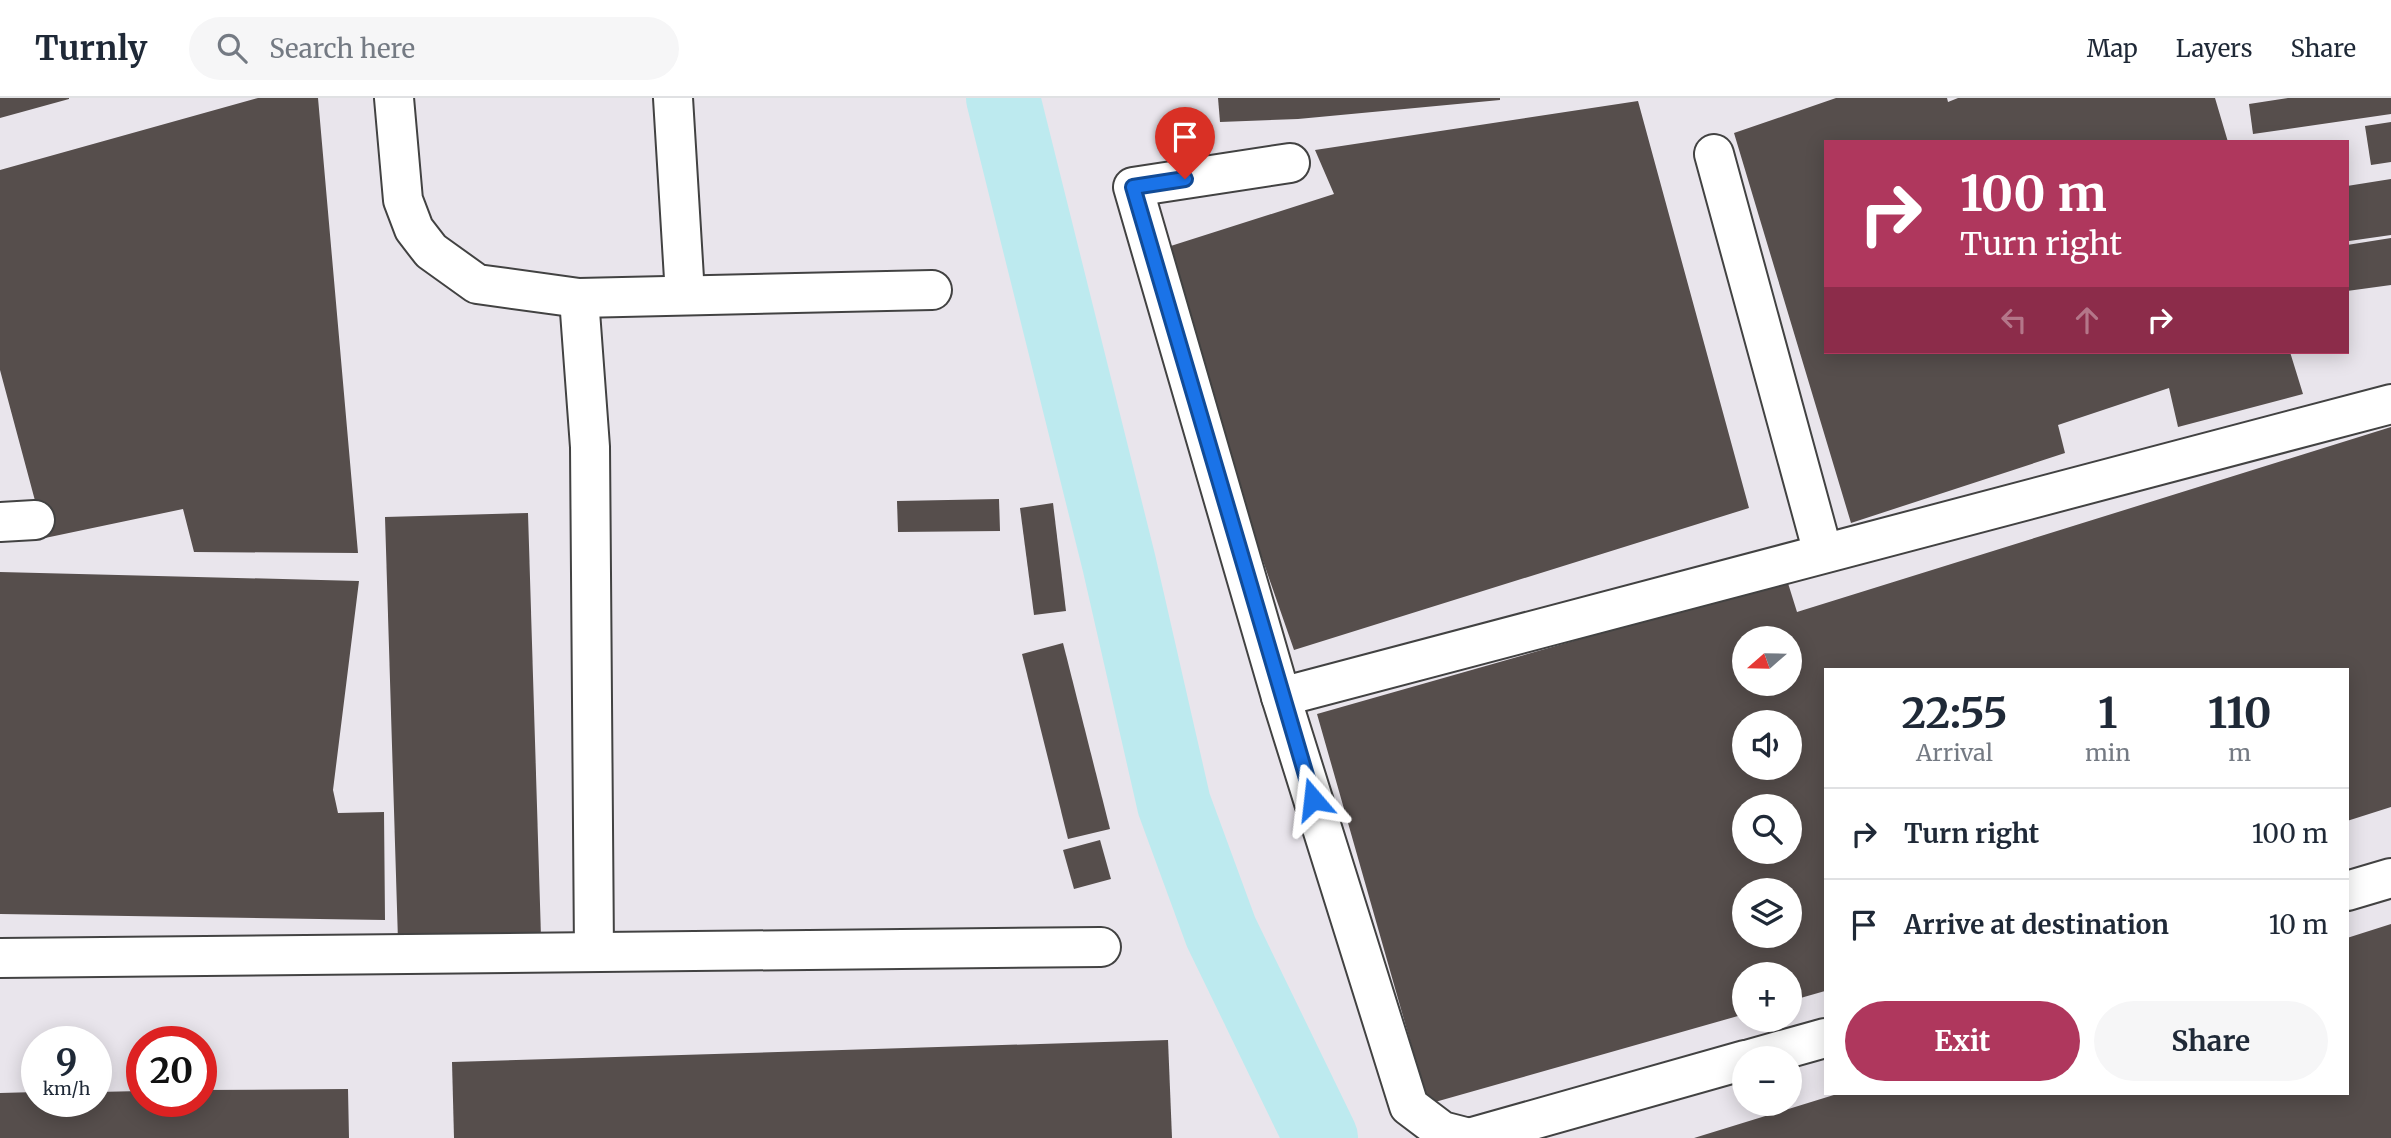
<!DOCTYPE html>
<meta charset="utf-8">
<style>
:root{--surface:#fff;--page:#f6f6f7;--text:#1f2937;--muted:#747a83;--line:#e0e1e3;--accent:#af375d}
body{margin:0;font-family:Merriweather,serif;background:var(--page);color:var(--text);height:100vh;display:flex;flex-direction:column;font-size:26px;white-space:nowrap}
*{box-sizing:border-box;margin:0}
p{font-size:23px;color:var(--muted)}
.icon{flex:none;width:38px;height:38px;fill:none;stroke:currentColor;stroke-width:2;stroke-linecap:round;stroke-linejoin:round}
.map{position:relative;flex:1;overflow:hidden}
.sheet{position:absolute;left:1824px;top:570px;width:525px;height:427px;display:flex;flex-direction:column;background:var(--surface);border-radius:0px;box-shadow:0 4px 18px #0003}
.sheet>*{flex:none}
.top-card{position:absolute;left:1824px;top:42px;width:525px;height:214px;border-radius:0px;box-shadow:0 4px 18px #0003;background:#af375d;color:#fff;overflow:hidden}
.needle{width:46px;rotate:250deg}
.tools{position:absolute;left:1732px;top:528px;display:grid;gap:14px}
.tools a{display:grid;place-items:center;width:70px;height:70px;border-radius:50%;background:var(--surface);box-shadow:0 4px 18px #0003;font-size:35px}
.speed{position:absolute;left:21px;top:928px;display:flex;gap:14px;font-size:35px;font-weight:700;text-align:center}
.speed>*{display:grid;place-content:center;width:91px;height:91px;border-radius:50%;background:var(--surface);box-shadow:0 4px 18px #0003;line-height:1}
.speed small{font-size:18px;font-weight:400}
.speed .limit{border:10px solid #d22;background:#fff;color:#111}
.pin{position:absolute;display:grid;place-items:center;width:60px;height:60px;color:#fff;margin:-72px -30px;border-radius:50% 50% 50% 0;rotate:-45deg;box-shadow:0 0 7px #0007}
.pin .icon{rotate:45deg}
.me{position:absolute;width:77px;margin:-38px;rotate:343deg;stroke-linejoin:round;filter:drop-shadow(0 0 5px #0008)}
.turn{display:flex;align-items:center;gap:24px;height:147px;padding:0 21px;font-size:32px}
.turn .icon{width:91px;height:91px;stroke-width:2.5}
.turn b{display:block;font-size:49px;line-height:60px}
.lanes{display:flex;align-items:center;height:66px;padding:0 21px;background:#0003;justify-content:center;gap:35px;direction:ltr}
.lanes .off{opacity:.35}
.eta{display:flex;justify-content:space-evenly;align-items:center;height:119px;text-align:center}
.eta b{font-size:42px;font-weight:700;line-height:49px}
.action{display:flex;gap:14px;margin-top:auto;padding:14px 21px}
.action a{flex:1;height:80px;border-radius:42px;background:var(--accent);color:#fff;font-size:28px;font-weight:700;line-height:80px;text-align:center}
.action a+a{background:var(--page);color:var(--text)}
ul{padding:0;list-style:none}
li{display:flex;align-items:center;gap:21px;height:91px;padding:0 21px;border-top:2px solid var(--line)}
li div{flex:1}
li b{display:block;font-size:26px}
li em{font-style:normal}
header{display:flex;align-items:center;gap:42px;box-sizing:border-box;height:98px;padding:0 35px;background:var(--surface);border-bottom:2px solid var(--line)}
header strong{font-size:33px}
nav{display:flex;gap:38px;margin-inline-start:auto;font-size:24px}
.search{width:490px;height:63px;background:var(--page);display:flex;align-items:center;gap:18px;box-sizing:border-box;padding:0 24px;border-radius:38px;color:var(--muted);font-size:26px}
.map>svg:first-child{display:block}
.industrial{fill:#e9e5ec;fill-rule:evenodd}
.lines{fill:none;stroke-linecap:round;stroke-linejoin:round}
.river{stroke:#bdeaef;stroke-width:74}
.building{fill:#564e4c;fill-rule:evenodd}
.minor-casing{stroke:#424242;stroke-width:42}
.minor{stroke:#fff;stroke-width:38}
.route-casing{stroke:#114b97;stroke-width:18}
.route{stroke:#1a73e8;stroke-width:12}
</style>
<header>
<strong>Turnly</strong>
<div class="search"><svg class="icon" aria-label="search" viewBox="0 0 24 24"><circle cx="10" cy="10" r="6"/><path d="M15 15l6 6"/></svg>Search here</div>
<nav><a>Map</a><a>Layers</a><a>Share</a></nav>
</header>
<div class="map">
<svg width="2391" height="1040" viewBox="0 0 2391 1040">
<rect width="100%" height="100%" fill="#fdf8f2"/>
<path class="industrial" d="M0 0H2391V1040H0ZM1825 44H2347V254H1825ZM1745 541H1790V586H1745ZM1825 572H2347V996H1825ZM1745 625H1790V670H1745ZM1745 709H1790V754H1745ZM1745 793H1790V838H1745ZM1745 877H1790V922H1745ZM37 943H96V1003H37ZM142 943H201V1003H142ZM1745 961H1790V1006H1745Z"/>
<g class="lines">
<polyline class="river" points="1003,0 1119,465 1174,706 1221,834 1321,1040"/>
</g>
<g class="building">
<polygon points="0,0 69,0 69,1 0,20"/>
<polygon points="258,0 318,0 358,455 194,454 183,411 45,440 0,272 0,72"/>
<polygon points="1218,0 1500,0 1500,2 1298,21 1220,24"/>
<polygon points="1836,0 1947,0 1948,4 1958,0 2215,0 2228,44 1825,44 1825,254 2290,254 2303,296 2178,329 2169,290 2058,327 2065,355 1851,425 1734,35"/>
<polygon points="2288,0 2391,0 2391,16 2253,36 2249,6"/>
<polygon points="1638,3 1749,410 1294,552 1155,153 1334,96 1315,52"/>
<polygon points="2391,24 2391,64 2371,67 2365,28"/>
<polygon points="2391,81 2391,137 2349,143 2347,127 2347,88"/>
<polygon points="2391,140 2391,187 2347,193 2347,147"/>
<path d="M2391 329V709L2347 723V572H1825V893L1790 903V877H1745V916L1428 1006 1317 616 1787 482 1797 514ZM1745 541H1790V586H1745ZM1745 625H1790V670H1745ZM1745 709H1790V754H1745ZM1745 793H1790V838H1745Z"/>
<polygon points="999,401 1000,433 898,434 897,403"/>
<polygon points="1053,405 1066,513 1034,517 1020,410"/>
<polygon points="528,415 541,839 398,843 385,419"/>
<polygon points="0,474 359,483 333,692 338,715 384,714 385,822 0,816"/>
<polygon points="1063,545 1110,731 1068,741 1022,556"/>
<polygon points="1100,742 1111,781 1074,791 1063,752"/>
<polygon points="2391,826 2391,1040 1694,1040 1837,996 2347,996 2347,840"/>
<polygon points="1168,942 1172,1040 454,1040 452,964"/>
<polygon points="348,991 349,1040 0,1040 0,995 37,994 37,1003 96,1003 96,994 142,993 142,1003 201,1003 201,992"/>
</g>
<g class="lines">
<g class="minor-casing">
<g id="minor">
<polyline points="394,0 403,102 414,131 431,153 477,186 579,200 932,192"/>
<polyline points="673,0 685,197"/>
<polyline points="1714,56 1823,455"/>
<polyline points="1290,65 1133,89 1281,599 1409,1008 1442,1033 1469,1040 1745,962"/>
<polyline points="579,200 590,349 594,854"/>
<polyline points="0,424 35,422"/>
<polyline points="1281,599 2391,306"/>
<polyline points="2347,793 2391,780"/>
<polyline points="0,860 1101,849"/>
<polyline points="1750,961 1825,940"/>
</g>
</g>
<use href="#minor" class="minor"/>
</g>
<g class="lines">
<g class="route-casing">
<polyline id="route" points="1185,81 1133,89 1313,701"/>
</g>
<use href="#route" class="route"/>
</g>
</svg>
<div class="tools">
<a><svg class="needle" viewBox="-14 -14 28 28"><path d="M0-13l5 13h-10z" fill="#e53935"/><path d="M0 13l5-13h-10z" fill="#747a83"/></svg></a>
<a><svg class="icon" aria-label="sound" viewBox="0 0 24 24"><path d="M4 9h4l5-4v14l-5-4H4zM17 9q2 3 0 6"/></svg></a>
<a><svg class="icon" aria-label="search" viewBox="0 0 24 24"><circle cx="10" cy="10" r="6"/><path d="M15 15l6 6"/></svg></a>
<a><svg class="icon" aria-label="layers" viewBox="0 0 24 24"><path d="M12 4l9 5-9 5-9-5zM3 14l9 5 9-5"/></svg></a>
<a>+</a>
<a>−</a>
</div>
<div class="speed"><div>9<small>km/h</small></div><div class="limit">20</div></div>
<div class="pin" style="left:1185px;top:81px;background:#d93025"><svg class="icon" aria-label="arrive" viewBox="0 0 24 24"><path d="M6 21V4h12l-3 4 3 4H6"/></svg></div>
<svg class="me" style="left:1313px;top:701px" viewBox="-20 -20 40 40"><path d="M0-17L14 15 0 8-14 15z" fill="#1a73e8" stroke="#fff" stroke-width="4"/></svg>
<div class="top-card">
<div class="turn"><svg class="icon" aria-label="right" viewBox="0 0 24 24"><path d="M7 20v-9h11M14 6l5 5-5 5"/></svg><div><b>100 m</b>Turn right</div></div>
<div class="lanes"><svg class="icon off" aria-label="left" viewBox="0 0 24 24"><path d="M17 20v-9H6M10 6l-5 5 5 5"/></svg><svg class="icon off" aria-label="ahead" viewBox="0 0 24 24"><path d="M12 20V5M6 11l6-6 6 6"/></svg><svg class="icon" aria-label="right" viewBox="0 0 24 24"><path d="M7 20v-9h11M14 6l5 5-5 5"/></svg></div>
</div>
<section class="sheet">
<div class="eta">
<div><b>22:55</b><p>Arrival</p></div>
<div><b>1</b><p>min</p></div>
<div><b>110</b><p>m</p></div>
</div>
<ul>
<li><svg class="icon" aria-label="right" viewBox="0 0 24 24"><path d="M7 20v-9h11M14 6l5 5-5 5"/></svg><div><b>Turn right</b></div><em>100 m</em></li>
<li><svg class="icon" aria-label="arrive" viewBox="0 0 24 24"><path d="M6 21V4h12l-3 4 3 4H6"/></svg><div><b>Arrive at destination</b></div><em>10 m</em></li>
</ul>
<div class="action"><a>Exit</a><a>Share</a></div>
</section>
</div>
